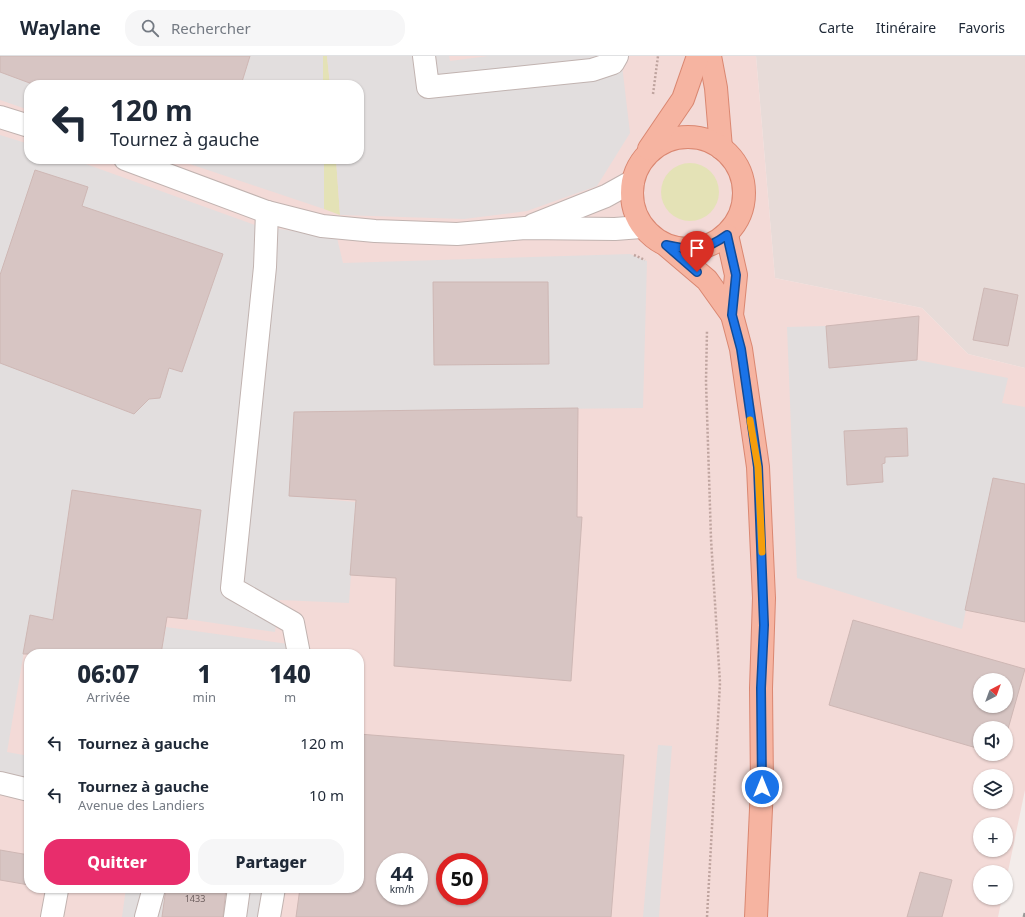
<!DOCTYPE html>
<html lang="fr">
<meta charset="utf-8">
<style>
:root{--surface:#fff;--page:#f6f6f7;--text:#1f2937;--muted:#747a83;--line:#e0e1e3;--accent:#e82d6c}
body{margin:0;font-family:"Noto Sans",sans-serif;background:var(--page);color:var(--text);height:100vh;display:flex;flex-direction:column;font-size:15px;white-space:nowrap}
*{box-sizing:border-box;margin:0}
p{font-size:13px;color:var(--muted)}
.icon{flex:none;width:22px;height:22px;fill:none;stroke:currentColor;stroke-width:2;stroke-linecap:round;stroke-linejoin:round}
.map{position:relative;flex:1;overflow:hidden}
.panel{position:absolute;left:24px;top:593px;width:340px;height:244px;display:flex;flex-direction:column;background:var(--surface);border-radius:16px;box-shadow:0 1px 3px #0004}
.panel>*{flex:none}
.guide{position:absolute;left:24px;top:24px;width:340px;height:84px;border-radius:16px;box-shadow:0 1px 3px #0004;background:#fff;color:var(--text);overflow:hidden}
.needle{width:26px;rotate:41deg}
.fabs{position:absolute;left:973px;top:617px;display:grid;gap:8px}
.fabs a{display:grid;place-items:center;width:40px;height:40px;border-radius:50%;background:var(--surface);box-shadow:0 1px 3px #0004;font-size:20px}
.speed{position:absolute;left:376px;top:797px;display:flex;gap:8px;font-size:20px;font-weight:700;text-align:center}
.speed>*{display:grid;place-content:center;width:52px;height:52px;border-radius:50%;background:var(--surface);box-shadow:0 1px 3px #0004;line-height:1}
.speed small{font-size:10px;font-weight:400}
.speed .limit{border:6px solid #d22;background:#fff;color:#111}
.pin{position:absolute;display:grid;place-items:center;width:34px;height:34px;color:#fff;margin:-41px -17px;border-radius:50% 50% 50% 0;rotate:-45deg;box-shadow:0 0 4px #0007}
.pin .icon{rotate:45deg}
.me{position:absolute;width:44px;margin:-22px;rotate:0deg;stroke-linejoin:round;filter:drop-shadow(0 0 3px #0008)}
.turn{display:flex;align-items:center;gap:14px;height:84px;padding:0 20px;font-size:18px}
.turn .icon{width:52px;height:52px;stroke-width:2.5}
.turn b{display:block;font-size:28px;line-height:34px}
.eta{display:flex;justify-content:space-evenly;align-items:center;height:68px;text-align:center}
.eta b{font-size:24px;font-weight:800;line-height:28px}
.cta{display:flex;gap:8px;margin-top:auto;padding:8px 20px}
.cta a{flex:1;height:46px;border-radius:16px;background:var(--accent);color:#fff;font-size:16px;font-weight:800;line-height:46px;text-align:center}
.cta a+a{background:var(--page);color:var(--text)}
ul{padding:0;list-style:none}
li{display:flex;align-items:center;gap:12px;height:52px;padding:0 20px}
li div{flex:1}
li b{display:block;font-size:15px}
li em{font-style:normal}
header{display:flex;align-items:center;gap:24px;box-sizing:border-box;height:56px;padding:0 20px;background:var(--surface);border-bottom:1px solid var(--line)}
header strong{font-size:19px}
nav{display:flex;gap:22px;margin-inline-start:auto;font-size:14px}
.search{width:280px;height:36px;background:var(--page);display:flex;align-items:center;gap:10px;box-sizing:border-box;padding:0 14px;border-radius:16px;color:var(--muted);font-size:15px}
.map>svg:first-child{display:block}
.residential{fill:#e7dbd8}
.commercial{fill:#f3dad7;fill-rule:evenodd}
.green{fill:#e4e2b6}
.parking{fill:#e2dede;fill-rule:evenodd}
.building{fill:#d7c5c3;stroke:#ceb7b4;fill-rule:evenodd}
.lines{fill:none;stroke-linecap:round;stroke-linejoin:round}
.minor-casing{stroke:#c1b3b0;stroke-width:24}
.major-casing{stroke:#da8771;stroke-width:24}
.path{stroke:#bfa49f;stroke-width:2.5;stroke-dasharray:2 2;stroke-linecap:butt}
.minor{stroke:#fff;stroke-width:22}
.major{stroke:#f6b4a1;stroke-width:22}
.rail{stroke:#989898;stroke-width:3;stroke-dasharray:5 5;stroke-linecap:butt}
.route-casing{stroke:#114b97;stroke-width:10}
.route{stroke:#1a73e8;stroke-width:7}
.slow{stroke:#f59e0b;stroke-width:7}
.labels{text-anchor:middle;stroke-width:3;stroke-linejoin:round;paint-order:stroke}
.number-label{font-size:9px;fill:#6b5d5c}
</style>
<header>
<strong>Waylane</strong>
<div class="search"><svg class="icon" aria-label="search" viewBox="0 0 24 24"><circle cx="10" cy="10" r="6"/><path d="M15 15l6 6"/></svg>Rechercher</div>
<nav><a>Carte</a><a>Itinéraire</a><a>Favoris</a></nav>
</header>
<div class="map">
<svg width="1025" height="861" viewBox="0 0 1025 861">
<rect width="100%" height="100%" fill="#f3ecea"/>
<polygon class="residential" points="756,0 1025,0 1025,312 968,298 922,252 775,222"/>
<path class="commercial" d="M0 0H756L775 222 922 252 968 298 1025 312V734L1006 825V816H980V842H1002L998 861H0ZM29 29H359V103H29ZM29 598H359V832H29ZM980 624H1006V650H980ZM980 672H1006V698H980ZM980 720H1006V746H980ZM980 768H1006V794H980ZM385 806H419V840H385ZM445 806H479V840H445Z"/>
<g class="green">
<polygon points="323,0 327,0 330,29 323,29"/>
<polygon points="324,103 336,103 340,159 324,153"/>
<circle cx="690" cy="136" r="29"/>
</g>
<g class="parking">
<polygon points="250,0 323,0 323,29 241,29"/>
<polygon points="327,0 449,0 450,5 488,0 617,0 622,9 630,77 597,130 527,155 464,163 340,159 336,103 359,103 359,29 330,29"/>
<polygon points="0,16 35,29 29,29 29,54 0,44"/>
<polygon points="0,79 29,88 29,103 72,103 255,169 337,182 343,207 630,198 647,205 643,352 295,356 289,440 356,446 349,547 280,544 275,576 187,563 201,454 72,434 53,564 30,560 7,696 29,700 29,734 0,727"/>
<polygon points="175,103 324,103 324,153"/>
<path d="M826 270 829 312 918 304 1008 322 1002 347 1025 351V428L993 422 962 573 797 522 787 271ZM907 372 908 400 885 401V407L882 408 883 426 847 428 845 375Z"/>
<polygon points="166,571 310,591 309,598 161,598"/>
<polygon points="658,689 672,690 659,861 643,861"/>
<polygon points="126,832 271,832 267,861 122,861"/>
</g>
<g class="building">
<polygon points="0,0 250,0 241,29 35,29 0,16"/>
<polygon points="35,114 88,131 82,150 223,198 182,316 169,312 160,342 149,343 134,358 0,307 0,219"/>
<polygon points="433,226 548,226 549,308 434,309"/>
<polygon points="984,232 1018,239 1008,290 973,284"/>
<polygon points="919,260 917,304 829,312 826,270"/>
<polygon points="578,352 577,461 582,461 571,625 394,610 396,522 350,519 356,444 289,440 294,356"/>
<polygon points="907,372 908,400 885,401 885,407 882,408 883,426 847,429 844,375"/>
<polygon points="993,422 1025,428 1025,566 965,554"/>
<polygon points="72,434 201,454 187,563 167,561 161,598 23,598 30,559 53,564"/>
<path d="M853 564 1025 613 1006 680V672H980V693L829 649ZM980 624H1006V650H980Z"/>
<path d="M359 678 624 699 611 861H296L300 832H359ZM385 806H419V840H385ZM445 806H479V840H445Z"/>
<polygon points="0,794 29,799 29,829 0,824"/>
<polygon points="920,816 952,824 942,861 907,861"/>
<polygon points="166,832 226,832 223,861 162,861"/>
</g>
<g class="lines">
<g class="minor-casing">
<g id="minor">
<polyline points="424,0 428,31 592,14 613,7 617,0"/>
<polyline points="0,61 29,70"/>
<polyline points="125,103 267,156 322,170 375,175 457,178 525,172 615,173 641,171"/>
<polyline points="267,156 265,211 232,532 293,567 299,598"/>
<polyline points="533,169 606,140 633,125"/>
<polyline points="0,727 29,734"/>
<polyline points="52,861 57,834"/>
<polyline points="146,861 154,832"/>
<polyline points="235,861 239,832"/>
<polyline points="269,861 274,832"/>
</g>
</g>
<g class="major-casing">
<g id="major">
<polyline points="710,0 716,32 721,92"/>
<circle cx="688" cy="137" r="56"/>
<polyline points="649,93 683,43 698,0"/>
<polyline points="727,179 736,219 732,259 741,293 758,411 764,542 761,632 762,731 756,861"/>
<polyline points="667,190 707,224 732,259"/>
</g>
</g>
<g class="path">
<polyline points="653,38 658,0"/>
<polyline points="634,199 645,204"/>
<polyline points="707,861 720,627 711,483 706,326 707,274"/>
</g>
<use href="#minor" class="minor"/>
<use href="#major" class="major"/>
<polyline class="rail" points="1024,861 1025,857"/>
</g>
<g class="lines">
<g class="route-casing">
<path id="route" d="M697 216 666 189C693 195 705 195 727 179L736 219 732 259 741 293 758 411 764 569 761 632 762 731"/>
</g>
<use href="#route" class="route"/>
<polyline class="slow" points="750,364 758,411 762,496"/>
</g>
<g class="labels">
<g class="number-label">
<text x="195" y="846">1433</text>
</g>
</g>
</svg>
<div class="fabs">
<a><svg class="needle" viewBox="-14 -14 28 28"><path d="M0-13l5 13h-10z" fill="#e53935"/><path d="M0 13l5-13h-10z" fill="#747a83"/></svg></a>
<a><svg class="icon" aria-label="sound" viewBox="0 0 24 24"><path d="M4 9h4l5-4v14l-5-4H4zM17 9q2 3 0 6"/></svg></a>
<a><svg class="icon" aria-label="layers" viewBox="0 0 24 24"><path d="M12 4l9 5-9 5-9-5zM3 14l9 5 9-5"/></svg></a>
<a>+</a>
<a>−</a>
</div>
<div class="speed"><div>44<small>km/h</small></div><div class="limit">50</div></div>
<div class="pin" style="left:697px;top:216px;background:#d93025"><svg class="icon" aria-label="arrive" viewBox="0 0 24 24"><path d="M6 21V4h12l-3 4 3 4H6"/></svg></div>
<svg class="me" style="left:762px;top:731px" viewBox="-20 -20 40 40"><circle r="17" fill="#1a73e8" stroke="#fff" stroke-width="3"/><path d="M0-11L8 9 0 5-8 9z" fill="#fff"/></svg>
<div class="guide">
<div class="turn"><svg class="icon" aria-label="left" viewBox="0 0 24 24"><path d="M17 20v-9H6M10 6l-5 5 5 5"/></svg><div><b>120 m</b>Tournez à gauche</div></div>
</div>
<section class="panel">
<div class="eta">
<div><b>06:07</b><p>Arrivée</p></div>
<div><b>1</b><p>min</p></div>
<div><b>140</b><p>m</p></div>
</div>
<ul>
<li><svg class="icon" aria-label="left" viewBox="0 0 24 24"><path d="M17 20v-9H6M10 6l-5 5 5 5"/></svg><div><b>Tournez à gauche</b></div><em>120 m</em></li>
<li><svg class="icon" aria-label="left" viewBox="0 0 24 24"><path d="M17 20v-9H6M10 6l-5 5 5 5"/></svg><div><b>Tournez à gauche</b><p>Avenue des Landiers</p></div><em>10 m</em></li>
</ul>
<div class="cta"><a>Quitter</a><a>Partager</a></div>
</section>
</div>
